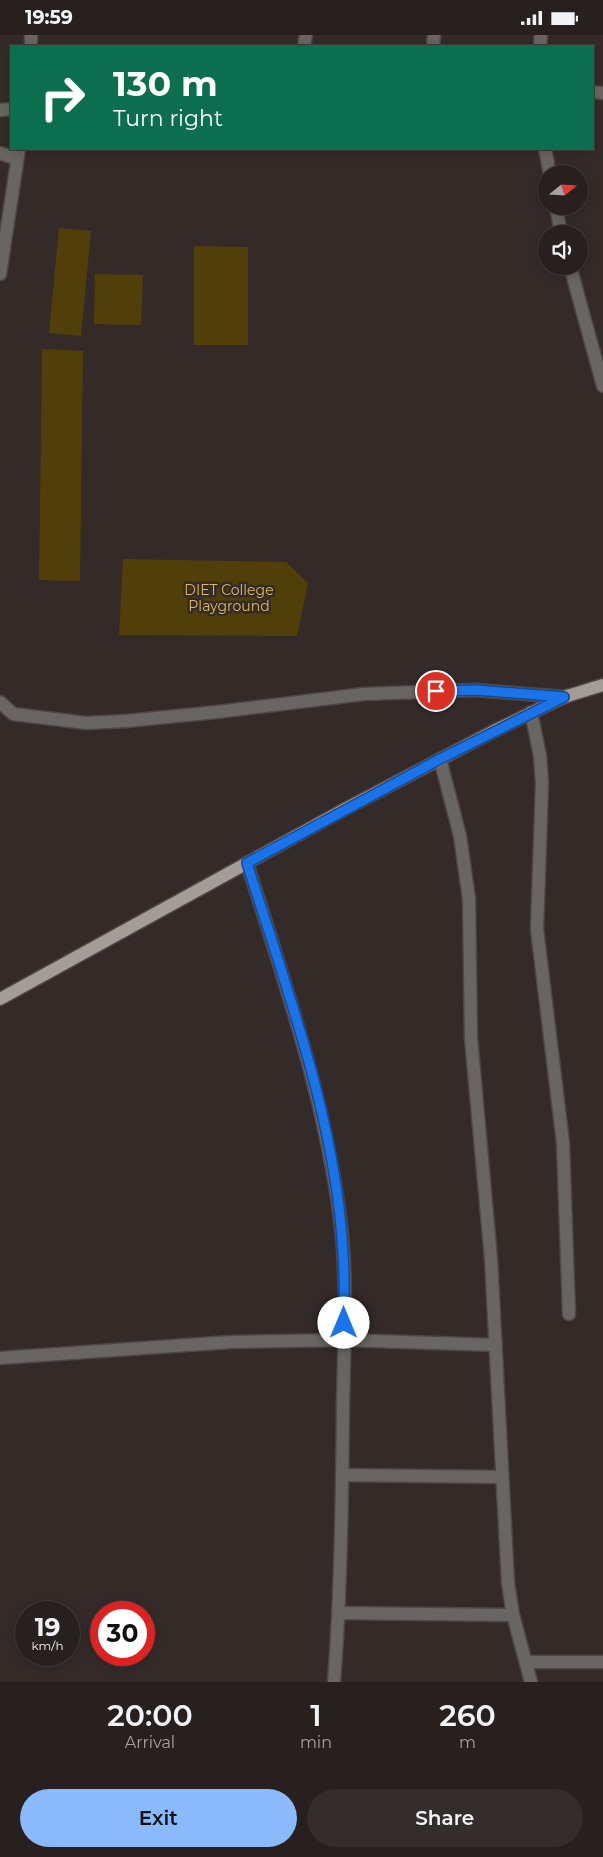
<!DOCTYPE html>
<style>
:root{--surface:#27201f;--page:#332d2c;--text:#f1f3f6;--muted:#a4a3a4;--line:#433e3d;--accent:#8abafc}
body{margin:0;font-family:Montserrat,sans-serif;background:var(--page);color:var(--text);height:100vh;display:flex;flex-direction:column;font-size:19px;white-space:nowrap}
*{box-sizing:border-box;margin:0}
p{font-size:16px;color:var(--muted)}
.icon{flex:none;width:28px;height:28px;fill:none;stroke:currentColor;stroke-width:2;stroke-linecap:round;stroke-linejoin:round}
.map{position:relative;height:1647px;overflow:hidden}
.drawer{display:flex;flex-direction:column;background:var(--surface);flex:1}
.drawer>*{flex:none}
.top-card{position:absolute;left:10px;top:10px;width:584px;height:105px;border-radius:0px;box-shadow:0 2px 12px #0003,0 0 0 1px var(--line);background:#0b6e4f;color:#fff;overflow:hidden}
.needle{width:32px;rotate:72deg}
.tools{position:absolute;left:538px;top:130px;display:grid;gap:10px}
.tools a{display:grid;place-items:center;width:50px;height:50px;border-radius:50%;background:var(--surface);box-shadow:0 2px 12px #0003,0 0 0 1px var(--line);font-size:25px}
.speed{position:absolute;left:15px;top:1566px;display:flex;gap:10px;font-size:25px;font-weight:700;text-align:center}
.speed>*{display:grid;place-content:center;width:65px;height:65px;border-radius:50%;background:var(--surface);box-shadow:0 2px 12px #0003,0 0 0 1px var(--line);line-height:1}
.speed small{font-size:12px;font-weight:400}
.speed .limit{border:8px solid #d22;background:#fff;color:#111}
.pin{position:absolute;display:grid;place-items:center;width:42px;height:42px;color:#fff;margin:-21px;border:2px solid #fff;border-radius:50%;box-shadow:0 1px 5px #0007}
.me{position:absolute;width:55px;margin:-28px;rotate:0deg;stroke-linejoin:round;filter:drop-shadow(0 0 4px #0008)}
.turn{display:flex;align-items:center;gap:18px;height:105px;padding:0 20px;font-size:22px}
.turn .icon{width:65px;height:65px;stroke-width:2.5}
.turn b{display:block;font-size:35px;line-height:42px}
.eta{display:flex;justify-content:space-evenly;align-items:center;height:85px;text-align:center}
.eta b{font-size:30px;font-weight:600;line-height:35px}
.button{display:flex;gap:10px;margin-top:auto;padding:10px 20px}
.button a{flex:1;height:58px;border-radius:30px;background:var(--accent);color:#111;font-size:20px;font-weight:600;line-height:58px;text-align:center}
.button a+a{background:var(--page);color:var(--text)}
.status{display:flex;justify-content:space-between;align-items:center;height:35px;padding:0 25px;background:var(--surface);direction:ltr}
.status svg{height:14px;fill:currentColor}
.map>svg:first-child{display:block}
.green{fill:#513f09}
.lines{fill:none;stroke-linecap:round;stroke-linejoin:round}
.minor-casing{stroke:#4f4645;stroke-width:15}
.tertiary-casing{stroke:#4f4645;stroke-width:15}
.primary-casing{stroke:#4f4645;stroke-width:15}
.minor{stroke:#696563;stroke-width:12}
.tertiary{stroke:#696563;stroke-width:12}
.primary{stroke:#a49d97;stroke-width:12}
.route-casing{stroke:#114b97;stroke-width:12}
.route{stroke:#1a73e8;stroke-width:9}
.labels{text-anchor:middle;stroke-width:5;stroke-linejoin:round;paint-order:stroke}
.park-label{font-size:14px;fill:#deba59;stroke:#342b29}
</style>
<div class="status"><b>19:59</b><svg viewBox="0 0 49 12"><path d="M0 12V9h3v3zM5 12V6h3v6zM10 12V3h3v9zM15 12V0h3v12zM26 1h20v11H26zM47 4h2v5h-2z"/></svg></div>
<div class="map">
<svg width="603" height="1647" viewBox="0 0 603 1647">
<rect width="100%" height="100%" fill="#342b29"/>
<g class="green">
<polygon points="59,193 91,196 81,301 49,298"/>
<polygon points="194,211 248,212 248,310 194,310"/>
<polygon points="95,239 143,240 141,290 94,289"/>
<polygon points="42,314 83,316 80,546 39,545"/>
<polygon points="123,524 286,527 308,548 297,601 119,600"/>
</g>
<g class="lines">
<g class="minor-casing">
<g id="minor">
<polyline points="304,11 306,0"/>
<polyline points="433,11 434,0"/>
<polyline points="540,11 541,0"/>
<polyline points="592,57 603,58"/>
<polyline points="0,75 11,74"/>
<polyline points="545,114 550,139"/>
<polyline points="0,118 17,124"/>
<polyline points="556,171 561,199"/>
<polyline points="570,231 603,351"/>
<polyline points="0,667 13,679 86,688 127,686 217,677 364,659 476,655 564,662"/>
<polyline points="531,677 540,721 542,748 537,894 563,1108 569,1279"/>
<polyline points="440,724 460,801 469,864 471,1003 491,1224 508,1548 513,1580 531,1647"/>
<path d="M247 828C284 945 324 1061 340 1183 348 1245 344 1309 343 1371 342 1463 341 1555 334 1647"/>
<polyline points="0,1323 231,1307 344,1305 496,1310"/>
<polyline points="342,1440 502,1442"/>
<polyline points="339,1578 513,1580"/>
<polyline points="526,1627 603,1627"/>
</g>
</g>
<g class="tertiary-casing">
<g id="tertiary">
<polyline points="31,11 31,0"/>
<polyline points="0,239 19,114"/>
</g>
</g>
<g class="primary-casing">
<polyline id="primary" points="0,964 347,773 494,696 564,662 603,650"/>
</g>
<use href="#minor" class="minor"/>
<use href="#tertiary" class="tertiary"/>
<use href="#primary" class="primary"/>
</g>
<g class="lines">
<g class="route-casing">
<path id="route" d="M344 1288C344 1265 345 1242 343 1219 337 1089 286 952 247 828L440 724 564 662 476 655 436 656"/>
</g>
<use href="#route" class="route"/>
</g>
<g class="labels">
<g class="park-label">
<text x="229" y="560">DIET College<tspan x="229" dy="16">Playground</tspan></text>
</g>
</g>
</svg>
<div class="tools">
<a><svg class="needle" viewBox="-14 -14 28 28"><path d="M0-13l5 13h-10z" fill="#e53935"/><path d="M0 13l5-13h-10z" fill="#a4a3a4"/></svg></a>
<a><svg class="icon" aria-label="sound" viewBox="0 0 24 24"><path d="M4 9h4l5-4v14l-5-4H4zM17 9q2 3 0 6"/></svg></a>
</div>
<div class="speed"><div>19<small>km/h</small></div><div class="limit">30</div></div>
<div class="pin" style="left:436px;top:656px;background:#d93025"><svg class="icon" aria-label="arrive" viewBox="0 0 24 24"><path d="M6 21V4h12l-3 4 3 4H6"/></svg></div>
<svg class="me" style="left:344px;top:1288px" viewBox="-20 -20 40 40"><circle r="19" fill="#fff"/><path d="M0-13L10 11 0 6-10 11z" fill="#1a73e8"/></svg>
<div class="top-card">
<div class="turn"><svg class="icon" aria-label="right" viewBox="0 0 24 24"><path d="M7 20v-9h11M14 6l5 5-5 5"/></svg><div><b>130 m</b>Turn right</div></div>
</div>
</div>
<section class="drawer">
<div class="eta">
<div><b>20:00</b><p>Arrival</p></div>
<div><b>1</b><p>min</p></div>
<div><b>260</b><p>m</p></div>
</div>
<div class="button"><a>Exit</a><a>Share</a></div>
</section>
